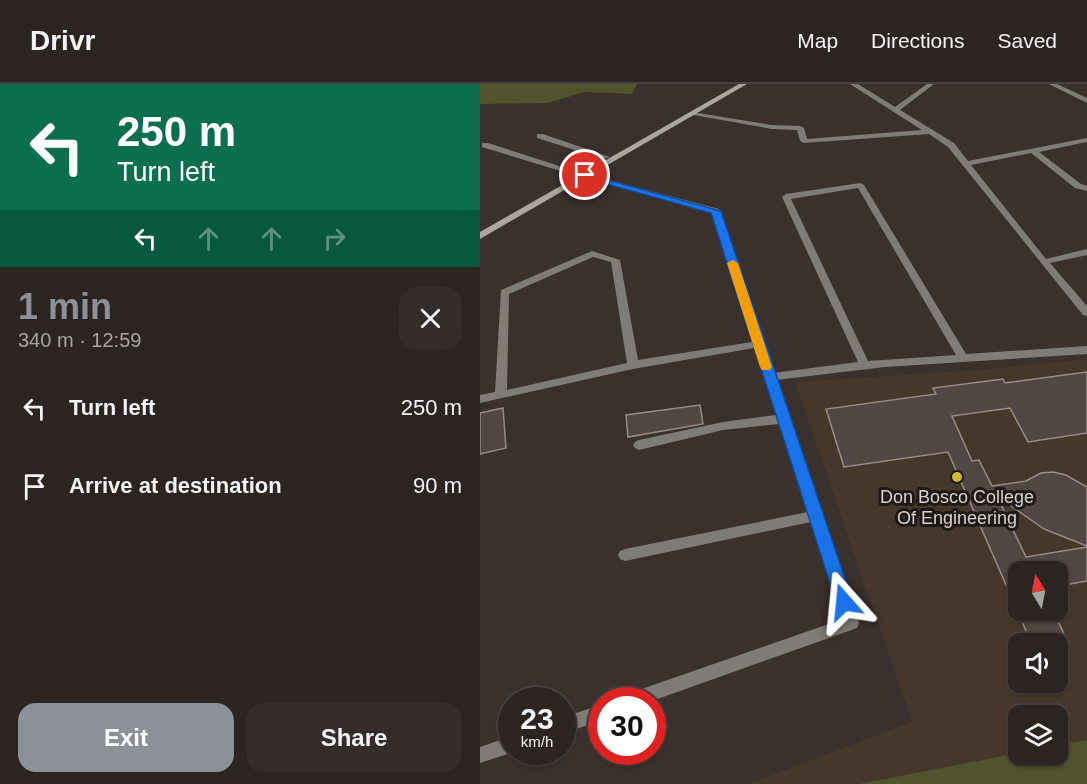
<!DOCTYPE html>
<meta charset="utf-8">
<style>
:root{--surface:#2c2421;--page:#342c2a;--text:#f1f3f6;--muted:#a6a4a5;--line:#48413f;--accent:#8c9099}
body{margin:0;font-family:Arial,sans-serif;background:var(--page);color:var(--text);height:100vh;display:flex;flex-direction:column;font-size:22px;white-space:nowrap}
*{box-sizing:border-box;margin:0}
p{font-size:20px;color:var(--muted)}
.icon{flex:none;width:33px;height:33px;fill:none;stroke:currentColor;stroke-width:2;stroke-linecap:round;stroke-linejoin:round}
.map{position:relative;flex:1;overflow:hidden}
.panel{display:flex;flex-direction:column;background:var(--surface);width:480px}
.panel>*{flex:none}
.top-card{background:#0b6e4f;color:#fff;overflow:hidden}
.needle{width:39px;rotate:350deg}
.fabs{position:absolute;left:528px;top:477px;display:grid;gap:12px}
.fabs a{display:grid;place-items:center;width:60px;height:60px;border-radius:12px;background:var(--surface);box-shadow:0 2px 4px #0004,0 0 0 2px var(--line);font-size:30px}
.speed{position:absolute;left:18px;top:603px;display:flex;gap:12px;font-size:30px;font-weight:700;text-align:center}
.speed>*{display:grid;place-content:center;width:78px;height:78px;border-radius:50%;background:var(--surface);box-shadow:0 2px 4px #0004,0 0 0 2px var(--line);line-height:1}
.speed small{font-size:15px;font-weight:400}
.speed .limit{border:9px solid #d22;background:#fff;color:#111}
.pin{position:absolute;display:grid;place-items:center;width:51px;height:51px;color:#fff;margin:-26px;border:3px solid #fff;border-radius:50%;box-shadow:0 2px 6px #0007}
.me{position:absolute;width:66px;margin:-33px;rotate:342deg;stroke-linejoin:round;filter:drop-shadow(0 0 4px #0008)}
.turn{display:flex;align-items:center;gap:21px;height:126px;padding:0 18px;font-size:27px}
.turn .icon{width:78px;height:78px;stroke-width:2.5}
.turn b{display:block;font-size:42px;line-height:51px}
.lanes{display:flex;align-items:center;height:57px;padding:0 18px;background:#0003;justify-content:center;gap:30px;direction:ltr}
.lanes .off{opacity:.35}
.round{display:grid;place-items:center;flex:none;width:63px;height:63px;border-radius:18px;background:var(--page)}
.head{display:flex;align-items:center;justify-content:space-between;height:102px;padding:0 18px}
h1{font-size:36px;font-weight:800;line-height:45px;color:var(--accent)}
.action{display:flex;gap:12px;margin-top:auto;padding:12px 18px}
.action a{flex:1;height:69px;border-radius:18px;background:var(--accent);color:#fff;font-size:24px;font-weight:800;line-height:69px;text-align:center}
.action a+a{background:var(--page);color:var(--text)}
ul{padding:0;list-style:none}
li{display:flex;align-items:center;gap:18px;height:78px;padding:0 18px}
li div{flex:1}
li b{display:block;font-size:22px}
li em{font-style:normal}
header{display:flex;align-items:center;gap:36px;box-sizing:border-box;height:84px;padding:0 30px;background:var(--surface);border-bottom:2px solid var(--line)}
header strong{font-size:28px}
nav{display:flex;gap:33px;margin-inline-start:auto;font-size:21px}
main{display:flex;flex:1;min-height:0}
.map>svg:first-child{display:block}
.education{fill:#453729;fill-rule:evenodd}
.green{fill:#51532d}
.building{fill:#514642;stroke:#988b87;stroke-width:1.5}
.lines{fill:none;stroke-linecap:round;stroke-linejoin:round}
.street{fill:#7f7c78;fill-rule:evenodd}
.secondary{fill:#aba69f;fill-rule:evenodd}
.route{fill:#1a73e8;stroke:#114b97;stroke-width:1.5}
.slow{fill:#f59e0b}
.poi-dot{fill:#d1b736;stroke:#1e1917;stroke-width:2}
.labels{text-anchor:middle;stroke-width:6;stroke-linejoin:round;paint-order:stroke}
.poi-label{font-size:18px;fill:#d7d0ce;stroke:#1e1917}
</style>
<header>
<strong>Drivr</strong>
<nav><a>Map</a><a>Directions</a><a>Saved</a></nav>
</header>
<main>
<section class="panel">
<div class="top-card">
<div class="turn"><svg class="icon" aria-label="left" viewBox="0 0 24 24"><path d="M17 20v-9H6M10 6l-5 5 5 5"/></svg><div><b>250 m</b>Turn left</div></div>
<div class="lanes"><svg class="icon" aria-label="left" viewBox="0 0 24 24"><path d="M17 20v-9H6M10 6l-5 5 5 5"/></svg><svg class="icon off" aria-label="ahead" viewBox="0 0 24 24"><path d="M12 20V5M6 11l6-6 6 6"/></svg><svg class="icon off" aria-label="ahead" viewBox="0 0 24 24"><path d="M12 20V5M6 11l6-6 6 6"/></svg><svg class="icon off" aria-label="right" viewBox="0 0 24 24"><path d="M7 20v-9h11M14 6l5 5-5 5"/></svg></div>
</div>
<div class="head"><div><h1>1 min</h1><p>340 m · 12:59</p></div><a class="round"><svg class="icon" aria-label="close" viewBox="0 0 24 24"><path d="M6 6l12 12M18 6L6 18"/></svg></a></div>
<ul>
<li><svg class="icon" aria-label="left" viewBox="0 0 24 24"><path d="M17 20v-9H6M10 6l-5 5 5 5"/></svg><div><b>Turn left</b></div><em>250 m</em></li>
<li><svg class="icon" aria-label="arrive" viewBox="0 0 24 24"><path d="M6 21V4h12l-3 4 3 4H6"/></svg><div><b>Arrive at destination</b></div><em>90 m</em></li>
</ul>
<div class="action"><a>Exit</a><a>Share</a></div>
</section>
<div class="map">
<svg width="607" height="700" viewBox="0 0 607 700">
<rect width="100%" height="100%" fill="#3a302c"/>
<path class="education" d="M607 275V700H268L432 638 315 298 498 286ZM538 488H578V526H538ZM538 560H578V598H538ZM538 632H578V670H538Z"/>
<g class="green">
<polygon points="0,0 157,0 152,10 105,8 67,19 0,20"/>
<polygon points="607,656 607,700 379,700 538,669 578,670 578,661"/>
</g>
<g class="building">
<polygon points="607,288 607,349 548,358 530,324 472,332 492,377 499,376 512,402 546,397 561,389 573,388 586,391 607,403 607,462 564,445 517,412 546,473 607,463 607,497 578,502 578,488 538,488 538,526 573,526 584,550 550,556 468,368 364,383 346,325 456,310 453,304 523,295 525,299"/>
<polygon points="220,321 223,340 148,353 146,331"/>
<polygon points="23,324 26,364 0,370 0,329"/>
</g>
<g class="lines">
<g class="street">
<polygon points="370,0 378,0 415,23 447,0 454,0 420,26 474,59 488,77 607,54 607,58 559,68 601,100 607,102 607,107 595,104 551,69 491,81 566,175 607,165 607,171 570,179 607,222 607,232 603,231 468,63 449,50 324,59 320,57 317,46 292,45 208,30 212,28 292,41 320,42 324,44 327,55 442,46"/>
<polygon points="569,0 577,0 607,14 607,19"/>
<polygon points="57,50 63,50 130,73 123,75 57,54"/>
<polygon points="2,59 8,59 101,89 94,91 2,63"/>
<path d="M102 89 239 125 293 289 378 278 302 113 306 110 380 99 384 101 486 270 607 262V270L405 283 296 296 379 539 377 544 172 617 145 616 147 610 153 608 363 535 331 438 145 477 140 475 138 471 140 467 145 465 328 428 299 340 243 346 159 366 155 364 153 361 155 358 159 356 243 338 296 331 274 264 153 285 0 319V311L15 308 21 206 112 167 140 176 158 276 272 258 232 129 102 93ZM378 104 476 271 388 277 311 115ZM113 173 131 178 147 279 27 306 29 210Z"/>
<polygon points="122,620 122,636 82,650 82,634"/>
<polygon points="32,652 32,668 34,668 0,679 0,663"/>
</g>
<polygon class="secondary" points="259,0 267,0 0,155 0,148"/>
</g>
<polygon class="route" points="102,89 241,127 373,518 370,523 364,525 359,523 356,518 231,129 102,93"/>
<polygon class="slow" points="253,176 258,179 292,283 290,286 282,286 280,283 247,179"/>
<circle class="poi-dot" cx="477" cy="393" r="6"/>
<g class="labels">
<g class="poi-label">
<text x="477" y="419">Don Bosco College<tspan x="477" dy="21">Of Engineering</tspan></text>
</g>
</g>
</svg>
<div class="fabs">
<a><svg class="needle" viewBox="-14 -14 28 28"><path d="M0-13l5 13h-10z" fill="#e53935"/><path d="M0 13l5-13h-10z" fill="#a6a4a5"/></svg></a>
<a><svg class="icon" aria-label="sound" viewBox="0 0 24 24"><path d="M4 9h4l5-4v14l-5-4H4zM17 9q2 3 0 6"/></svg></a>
<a><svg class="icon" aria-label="layers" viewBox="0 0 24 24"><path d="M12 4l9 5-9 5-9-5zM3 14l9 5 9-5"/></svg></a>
</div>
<div class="speed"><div>23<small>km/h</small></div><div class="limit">30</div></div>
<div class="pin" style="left:105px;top:91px;background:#d93025"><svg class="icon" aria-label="arrive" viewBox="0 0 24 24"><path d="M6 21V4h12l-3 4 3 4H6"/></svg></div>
<svg class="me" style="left:364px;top:518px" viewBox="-20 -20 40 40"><path d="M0-17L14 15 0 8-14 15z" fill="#1a73e8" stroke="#fff" stroke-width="4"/></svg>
</div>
</main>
